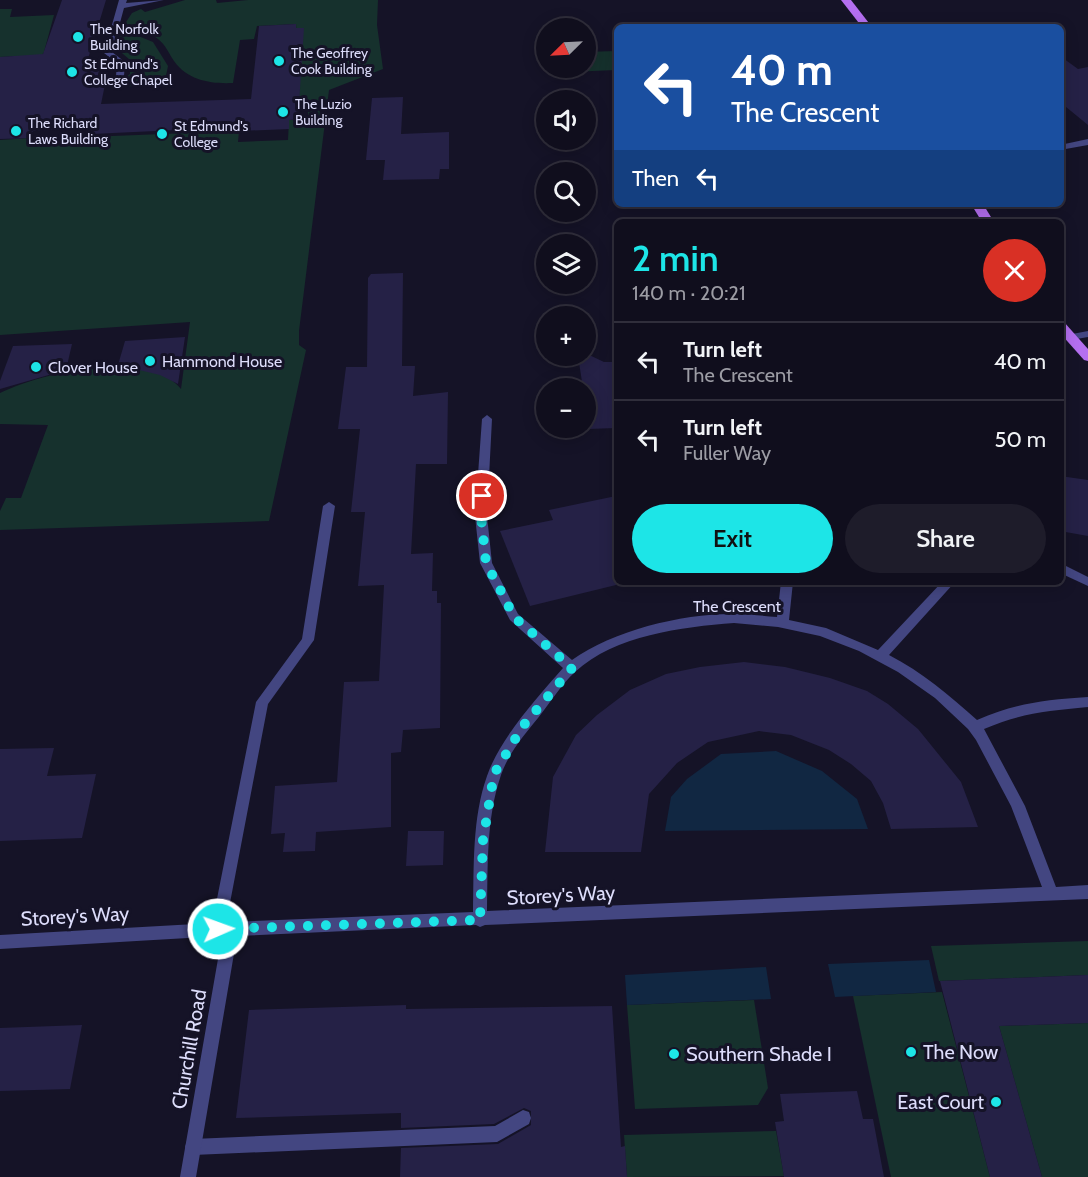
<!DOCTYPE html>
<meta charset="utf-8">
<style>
:root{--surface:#100e1d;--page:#1e1c2a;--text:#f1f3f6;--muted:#9c9ca4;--line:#302e3b;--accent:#1de5e7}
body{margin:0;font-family:Cabin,sans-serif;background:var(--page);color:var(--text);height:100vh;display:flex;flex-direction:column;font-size:22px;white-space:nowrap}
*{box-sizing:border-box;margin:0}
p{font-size:20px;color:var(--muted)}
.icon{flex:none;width:33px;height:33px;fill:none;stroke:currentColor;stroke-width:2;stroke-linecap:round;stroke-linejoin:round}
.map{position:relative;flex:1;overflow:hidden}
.side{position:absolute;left:614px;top:219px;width:450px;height:366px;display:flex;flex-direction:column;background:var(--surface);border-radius:9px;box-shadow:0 3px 15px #0003,0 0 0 2px var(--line)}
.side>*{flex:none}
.guide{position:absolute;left:614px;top:24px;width:450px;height:183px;border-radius:9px;box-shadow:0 3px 15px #0003,0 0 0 2px var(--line);background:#1a4fa0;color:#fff;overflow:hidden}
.needle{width:39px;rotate:246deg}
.tools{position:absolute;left:536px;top:18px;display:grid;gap:12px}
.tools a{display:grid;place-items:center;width:60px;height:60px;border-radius:50%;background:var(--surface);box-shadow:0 3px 15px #0003,0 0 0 2px var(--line);font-size:30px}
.pin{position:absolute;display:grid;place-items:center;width:51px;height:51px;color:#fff;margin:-26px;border:3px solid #fff;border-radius:50%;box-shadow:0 2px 6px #0007}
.me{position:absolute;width:66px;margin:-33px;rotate:88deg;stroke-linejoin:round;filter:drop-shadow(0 0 4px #0008)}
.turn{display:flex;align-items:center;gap:21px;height:126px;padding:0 18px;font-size:27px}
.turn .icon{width:78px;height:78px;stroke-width:2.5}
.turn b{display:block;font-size:42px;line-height:51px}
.then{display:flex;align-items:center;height:57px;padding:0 18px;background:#0003;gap:12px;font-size:22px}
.round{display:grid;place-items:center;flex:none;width:63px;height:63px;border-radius:32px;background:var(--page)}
.headline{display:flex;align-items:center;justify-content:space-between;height:102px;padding:0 18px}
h1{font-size:36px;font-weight:600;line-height:45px;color:var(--accent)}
.primary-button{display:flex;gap:12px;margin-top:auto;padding:12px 18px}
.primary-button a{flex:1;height:69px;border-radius:36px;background:var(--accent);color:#111;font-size:24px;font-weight:600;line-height:69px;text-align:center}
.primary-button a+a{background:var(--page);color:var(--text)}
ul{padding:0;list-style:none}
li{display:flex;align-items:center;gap:18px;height:78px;padding:0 18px;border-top:2px solid var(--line)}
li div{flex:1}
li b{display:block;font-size:22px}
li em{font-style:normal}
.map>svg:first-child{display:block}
.green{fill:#16312d}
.water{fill:#112742}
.building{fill:#252146}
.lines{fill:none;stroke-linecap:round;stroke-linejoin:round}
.service{fill:#434681;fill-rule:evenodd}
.minor{fill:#434681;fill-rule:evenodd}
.tertiary{fill:#434681;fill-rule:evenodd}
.primary{fill:#b46ff0;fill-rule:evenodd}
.route{stroke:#1de5e7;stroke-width:10;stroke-dasharray:0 18}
.poi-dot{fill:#1de5e7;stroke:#151327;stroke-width:2}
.labels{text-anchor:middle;stroke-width:6;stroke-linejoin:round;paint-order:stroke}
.far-poi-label{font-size:14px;fill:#ddddfb;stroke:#151327;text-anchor:start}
.poi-label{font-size:16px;fill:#ddddfb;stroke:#151327;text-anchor:start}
.street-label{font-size:16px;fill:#ddddfb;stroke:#151327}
.near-street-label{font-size:20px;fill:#ddddfb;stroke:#151327}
.near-poi-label{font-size:20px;fill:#ddddfb;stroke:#151327;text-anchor:start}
</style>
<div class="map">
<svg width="1088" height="1177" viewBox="0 0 1088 1177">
<rect width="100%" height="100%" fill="#151327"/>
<g class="green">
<path d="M185 0H216L217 3 248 0H378L377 25 383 69 329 90 299 331V345L306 350 269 521 0 530V511L6 498H21L48 425 0 424V393C41 373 147 347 181 389L190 322 0 335V140L30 138 28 146 84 144 87 137 239 131 238 142 288 140 289 120 308 119V103H290L300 90 296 24 257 26 254 39 240 40 233 83C212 84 188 81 174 61 169 54 166 45 158 39 148 31 136 28 124 25L132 13 141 9 145 12Z"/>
<polygon points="0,9 12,9 10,17 54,15 44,52 34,67 18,56 0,57"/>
<polygon points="121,29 153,42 168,66 164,85 114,87 130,74 129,59 116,48"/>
<polygon points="616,51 616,70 548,73 547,68 585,68 585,52"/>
<polygon points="1088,941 1088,975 939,981 931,946"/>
<polygon points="942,992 990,1177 891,1177 853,996"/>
<polygon points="754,1000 768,1088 758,1105 635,1109 627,1005"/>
<polygon points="1088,1023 1088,1177 1042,1177 999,1026"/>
<polygon points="776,1131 784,1176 627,1177 624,1135"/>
</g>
<g class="water">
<polygon points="776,751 822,771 857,799 868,829 665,831 671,797 687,779 721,754"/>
<polygon points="929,960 936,992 835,997 828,964"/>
<polygon points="766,967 771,999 627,1005 625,975"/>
</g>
<g class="building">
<polygon points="62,0 106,0 87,62 109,65 101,104 251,99 259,26 296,24 296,28 304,28 298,119 289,120 289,129 239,131 240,127 92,134 93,132 86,132 86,128 33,131 30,138 0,139 0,57 43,54"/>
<polygon points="1060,56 1078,69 1088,67 1088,125 1060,102"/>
<polygon points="403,97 401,134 449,132 449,169 440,169 439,179 383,180 385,160 366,160 372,98"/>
<polygon points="403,273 402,366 415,366 413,396 448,392 447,464 416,464 411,554 433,553 432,591 437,591 437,603 441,603 440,728 403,730 401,752 391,753 391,827 316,832 315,851 283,852 285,833 271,834 275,786 337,782 344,682 379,681 384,585 358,586 365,512 351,512 360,429 338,429 346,367 367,367 368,278 371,274"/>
<polygon points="185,337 178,384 160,375 118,365 125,341"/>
<polygon points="72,344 66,370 0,389 0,381 13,346"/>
<polygon points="585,353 604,362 616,362 616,428 588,429 585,388 583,388 578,356 585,356"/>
<polygon points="1060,476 1088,480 1088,536 1060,531"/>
<polygon points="616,496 616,585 530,606 500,531 553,520 549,510"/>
<polygon points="744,662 785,667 830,678 867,691 888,704 918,729 961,782 978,827 891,829 883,803 871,781 851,764 829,750 791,735 759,731 708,742 677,763 649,794 641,852 545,852 553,777 576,735 597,715 630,690 666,674 700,667"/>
<polygon points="54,748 47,776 96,774 82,838 0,841 0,749"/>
<polygon points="408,831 444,831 443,865 406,866"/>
<polygon points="1088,975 1088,1023 999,1026 1042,1177 990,1177 940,981"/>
<polygon points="406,1005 406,1009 612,1006 621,1147 625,1146 627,1177 400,1177 401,1148 498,1144 531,1125 531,1111 524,1108 494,1124 401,1128 401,1113 236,1118 249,1010"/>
<polygon points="82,1025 70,1089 0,1091 0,1028"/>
<polygon points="857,1091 863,1119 873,1119 884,1177 784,1177 775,1122 784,1121 780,1094"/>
</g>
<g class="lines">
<g class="service">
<polygon points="119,0 127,0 126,3 164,0 124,8 112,52 125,62 124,76 120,78 116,76 117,63 104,53"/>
<polygon points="1088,331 1088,337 1071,340 1066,337 1067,335"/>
<polygon points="329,502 335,506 314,640 268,704 225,929 223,934 218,936 213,934 211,929 256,702 302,639 323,506"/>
<polygon points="523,1110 529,1112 531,1118 529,1124 497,1142 193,1155 187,1153 185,1147 187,1141 193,1139 495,1126"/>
</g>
<g class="minor">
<path d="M487 415 492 419 487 516 492 563 518 614 572 660C614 630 684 613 736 614 749 614 763 616 777 617L781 582H793L789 620 826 628 878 650 942 582H955L889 655C922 672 949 695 977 720 1017 703 1044 700 1088 697V707C1048 711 1021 713 984 729L1025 806 1056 887 1088 885V899L485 925 480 927 476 925 237 936 196 1177H180L222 936 0 949V935L231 922 473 912C474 867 472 818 487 776 500 738 537 698 563 668L510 620 480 563 475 516 482 419ZM734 623 778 627 820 636 859 651 898 672 935 698 968 729 976 740 1011 806 1042 887 487 911C488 867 486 818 501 775 508 754 524 735 538 718 550 703 561 685 575 672 615 635 682 627 734 623Z"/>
<polygon points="1060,563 1088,577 1088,586 1060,573"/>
</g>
<polygon class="tertiary" points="1088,139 1088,145 1060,150 1060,145"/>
<g class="primary">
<polygon points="841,0 851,0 872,27 862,27"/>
<polygon points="971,204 983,204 994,222 982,222"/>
<polygon points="1060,321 1064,322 1088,349 1088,361 1084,360 1060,333"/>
</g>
</g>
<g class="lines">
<polyline class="route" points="218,929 480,920 483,840 494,774 523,726 572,668 514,617 505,599 486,563 481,516 482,496"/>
</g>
<g class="poi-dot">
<circle cx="78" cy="37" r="6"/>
<circle cx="279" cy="61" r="6"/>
<circle cx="72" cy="72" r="6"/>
<circle cx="283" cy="112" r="6"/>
<circle cx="16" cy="131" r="6"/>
<circle cx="162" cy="134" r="6"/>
<circle cx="150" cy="361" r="6"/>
<circle cx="36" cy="367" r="6"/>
<circle cx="911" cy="1052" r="6"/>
<circle cx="674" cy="1054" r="6"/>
<circle cx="996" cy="1102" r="6"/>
</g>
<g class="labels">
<g class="far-poi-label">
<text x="90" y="34">The Norfolk<tspan x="90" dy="16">Building</tspan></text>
<text x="291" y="58">The Geoffrey<tspan x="291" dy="16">Cook Building</tspan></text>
<text x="84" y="69">St Edmund's<tspan x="84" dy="16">College Chapel</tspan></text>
<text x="295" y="109">The Luzio<tspan x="295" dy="16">Building</tspan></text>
<text x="28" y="128">The Richard<tspan x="28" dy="16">Laws Building</tspan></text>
<text x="174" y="131">St Edmund's<tspan x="174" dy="16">College</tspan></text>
</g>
<g class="poi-label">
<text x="162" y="367">Hammond House</text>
<text x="48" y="373">Clover House</text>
</g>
<g class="street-label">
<text x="737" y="612">The Crescent</text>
</g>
<g class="near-street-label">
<text transform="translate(561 895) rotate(-3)" y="7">Storey's Way</text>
<text transform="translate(75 916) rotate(-3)" y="7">Storey's Way</text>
<text transform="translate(189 1049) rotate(-80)" y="7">Churchill Road</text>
</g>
<g class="near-poi-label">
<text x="923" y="1059">The Now</text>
<text x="686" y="1061">Southern Shade I</text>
<text x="984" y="1109" text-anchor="end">East Court</text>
</g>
</g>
</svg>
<div class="tools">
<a><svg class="needle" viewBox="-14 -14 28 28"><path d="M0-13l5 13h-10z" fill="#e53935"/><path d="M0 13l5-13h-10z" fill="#9c9ca4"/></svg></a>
<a><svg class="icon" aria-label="sound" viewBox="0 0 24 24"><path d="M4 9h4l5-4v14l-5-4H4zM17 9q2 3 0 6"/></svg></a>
<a><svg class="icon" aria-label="search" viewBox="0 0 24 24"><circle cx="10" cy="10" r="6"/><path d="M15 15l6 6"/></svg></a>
<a><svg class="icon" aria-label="layers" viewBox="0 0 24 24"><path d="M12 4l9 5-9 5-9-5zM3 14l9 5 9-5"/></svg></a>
<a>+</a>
<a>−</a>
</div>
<div class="pin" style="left:482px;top:496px;background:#d93025"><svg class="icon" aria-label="arrive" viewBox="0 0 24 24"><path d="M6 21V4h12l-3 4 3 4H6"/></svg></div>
<svg class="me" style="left:218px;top:929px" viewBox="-20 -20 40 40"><circle r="17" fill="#1de5e7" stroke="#fff" stroke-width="3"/><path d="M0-11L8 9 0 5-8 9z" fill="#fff"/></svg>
<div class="guide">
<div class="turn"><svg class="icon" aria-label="left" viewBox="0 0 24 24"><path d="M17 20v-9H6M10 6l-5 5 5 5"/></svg><div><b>40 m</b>The Crescent</div></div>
<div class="then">Then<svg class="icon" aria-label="left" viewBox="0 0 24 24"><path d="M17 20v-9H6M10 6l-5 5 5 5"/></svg></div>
</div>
<section class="side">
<div class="headline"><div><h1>2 min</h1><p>140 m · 20:21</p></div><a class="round" style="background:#d93025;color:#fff"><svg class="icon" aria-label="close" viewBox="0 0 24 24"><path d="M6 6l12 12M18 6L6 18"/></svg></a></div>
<ul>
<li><svg class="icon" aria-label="left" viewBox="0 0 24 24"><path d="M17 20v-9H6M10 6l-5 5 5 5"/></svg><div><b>Turn left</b><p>The Crescent</p></div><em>40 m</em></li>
<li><svg class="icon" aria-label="left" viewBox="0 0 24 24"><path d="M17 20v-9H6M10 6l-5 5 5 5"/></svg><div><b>Turn left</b><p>Fuller Way</p></div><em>50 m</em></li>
</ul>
<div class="primary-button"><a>Exit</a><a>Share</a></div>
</section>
</div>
